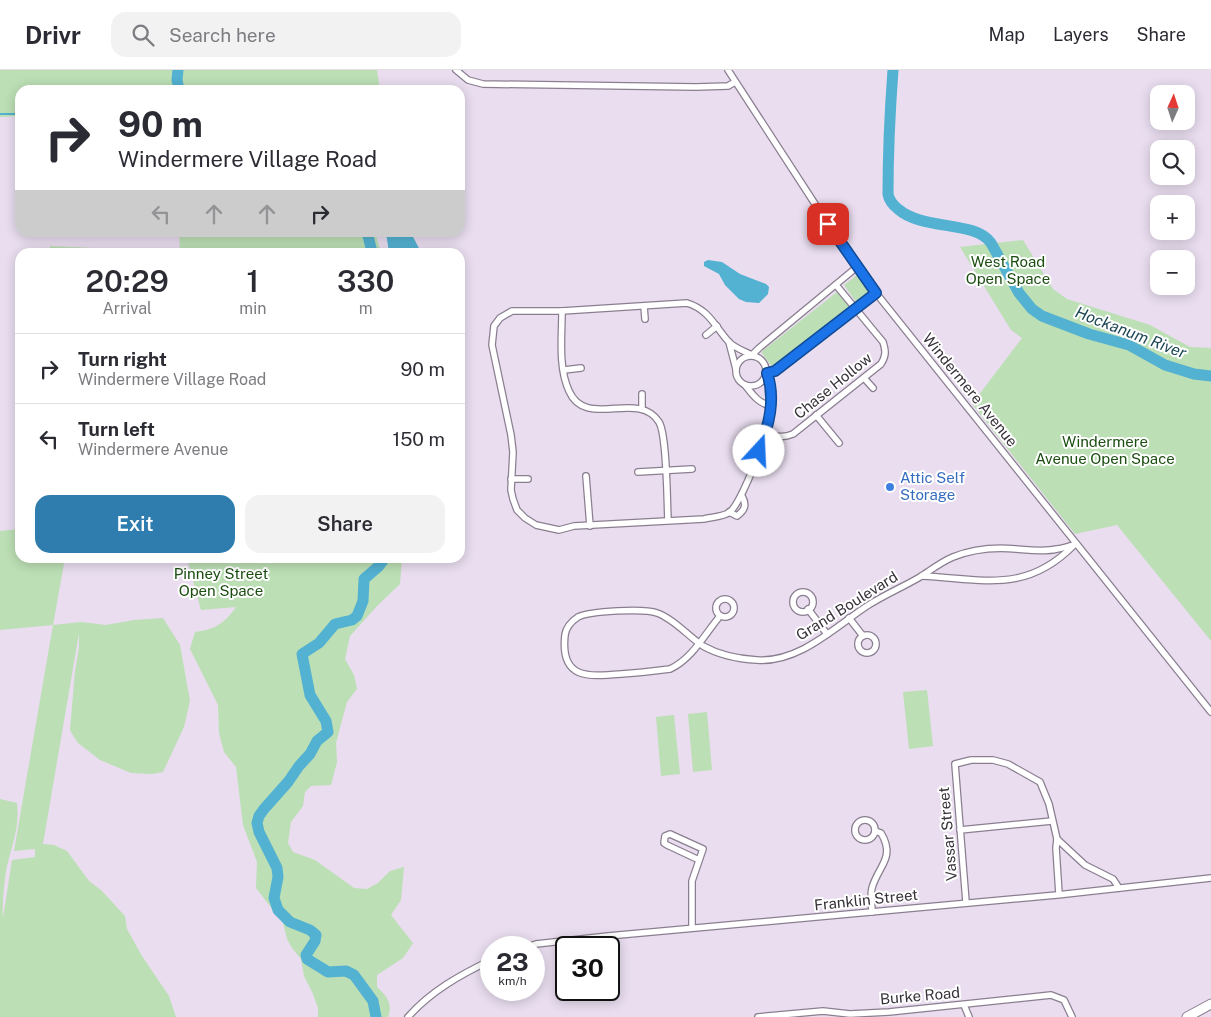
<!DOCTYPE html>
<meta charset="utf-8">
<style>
:root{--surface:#fff;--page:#f2f2f3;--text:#2b2b33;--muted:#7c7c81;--line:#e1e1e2;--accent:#2f7daf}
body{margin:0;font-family:"Public Sans",sans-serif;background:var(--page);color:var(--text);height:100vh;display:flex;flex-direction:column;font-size:19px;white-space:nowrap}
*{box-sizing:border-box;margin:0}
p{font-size:16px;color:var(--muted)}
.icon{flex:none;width:28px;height:28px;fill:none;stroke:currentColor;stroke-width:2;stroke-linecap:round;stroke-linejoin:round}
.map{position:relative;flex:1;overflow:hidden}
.details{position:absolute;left:15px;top:178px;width:450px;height:315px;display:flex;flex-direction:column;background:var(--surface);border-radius:15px;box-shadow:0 2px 12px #0003}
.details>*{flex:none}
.hud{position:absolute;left:15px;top:15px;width:450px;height:152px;border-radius:15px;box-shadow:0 2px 12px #0003;background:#fff;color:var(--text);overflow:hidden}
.needle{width:32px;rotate:3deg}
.controls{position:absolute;left:1150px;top:15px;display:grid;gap:10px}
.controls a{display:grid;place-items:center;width:45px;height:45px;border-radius:10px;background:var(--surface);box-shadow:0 2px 12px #0003;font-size:25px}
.speed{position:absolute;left:480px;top:866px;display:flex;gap:10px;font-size:25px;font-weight:700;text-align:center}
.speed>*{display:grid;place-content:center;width:65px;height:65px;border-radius:50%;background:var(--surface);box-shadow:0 2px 12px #0003;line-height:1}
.speed small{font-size:12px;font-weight:400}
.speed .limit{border:2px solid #111;border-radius:8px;background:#fff;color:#111}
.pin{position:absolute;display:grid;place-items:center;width:42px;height:42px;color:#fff;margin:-21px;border-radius:10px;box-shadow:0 2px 8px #0006}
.me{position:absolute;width:55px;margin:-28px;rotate:20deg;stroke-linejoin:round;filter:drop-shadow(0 0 4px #0008)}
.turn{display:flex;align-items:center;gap:18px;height:105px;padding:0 20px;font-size:22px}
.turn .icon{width:65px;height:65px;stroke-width:2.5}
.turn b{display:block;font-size:35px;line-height:42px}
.lanes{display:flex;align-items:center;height:48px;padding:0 20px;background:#0003;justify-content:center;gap:25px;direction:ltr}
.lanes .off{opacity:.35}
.eta{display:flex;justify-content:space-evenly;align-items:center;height:85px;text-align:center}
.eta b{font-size:30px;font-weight:600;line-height:35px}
.button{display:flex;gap:10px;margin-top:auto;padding:10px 20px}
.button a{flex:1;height:58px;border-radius:15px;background:var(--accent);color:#fff;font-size:20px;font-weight:600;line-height:58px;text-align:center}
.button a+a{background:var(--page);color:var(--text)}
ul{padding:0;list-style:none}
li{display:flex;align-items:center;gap:15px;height:70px;padding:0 20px;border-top:1px solid var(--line)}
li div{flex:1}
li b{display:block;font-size:19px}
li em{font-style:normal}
header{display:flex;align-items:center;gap:30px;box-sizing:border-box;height:70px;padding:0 25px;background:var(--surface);border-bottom:1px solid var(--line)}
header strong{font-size:24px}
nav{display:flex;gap:28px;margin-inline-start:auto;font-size:18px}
.search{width:350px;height:45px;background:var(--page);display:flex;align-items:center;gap:12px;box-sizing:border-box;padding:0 18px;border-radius:15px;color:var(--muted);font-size:19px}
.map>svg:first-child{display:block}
.green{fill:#bcdfb5}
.water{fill:#53b1d1}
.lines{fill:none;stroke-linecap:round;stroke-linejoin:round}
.stream{stroke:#53b1d1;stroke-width:2}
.river{stroke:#53b1d1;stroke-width:11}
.minor-casing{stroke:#8a7f90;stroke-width:8}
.primary-casing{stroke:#8a7f90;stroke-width:11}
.minor{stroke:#fff;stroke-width:5.5}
.primary{stroke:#fff;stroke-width:9}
.route-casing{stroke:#114b97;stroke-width:12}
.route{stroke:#1a73e8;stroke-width:9}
.shop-dot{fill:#3f7fe0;stroke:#fff;stroke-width:2}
.labels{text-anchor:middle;stroke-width:4;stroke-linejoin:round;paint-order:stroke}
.park-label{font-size:15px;fill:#1c4e12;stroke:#fff}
.street-label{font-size:15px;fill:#373239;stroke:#fff}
.shop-label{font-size:15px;fill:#366cbe;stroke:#fff;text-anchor:start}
.water-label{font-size:16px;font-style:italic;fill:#1c4654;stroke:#fff}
</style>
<header>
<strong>Drivr</strong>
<div class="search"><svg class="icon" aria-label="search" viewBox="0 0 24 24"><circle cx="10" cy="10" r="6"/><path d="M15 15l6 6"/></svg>Search here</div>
<nav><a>Map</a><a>Layers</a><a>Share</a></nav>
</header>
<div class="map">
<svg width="1211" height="947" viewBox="0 0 1211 947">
<rect width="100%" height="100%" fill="#e9ddef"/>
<g class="green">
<polygon points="0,0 377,0 380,20 20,20 20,46 0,47"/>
<polygon points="179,162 375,163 381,182 50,182 50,176 180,182"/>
<polygon points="1023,170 1053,219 1067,229 1150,255 1190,277 1211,278 1211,571 1117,455 1075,464 972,334 1022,268 1011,260 960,177"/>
<polygon points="857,205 870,222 857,233 844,215"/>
<polygon points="837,222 850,238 773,298 761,282"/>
<path d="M20 459V488H65L53 555 81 552 106 555 134 550 163 548 180 575 190 631 184 657 163 702 152 704 131 703 100 690 78 673 74 667 70 660 75 601 79 577V563L43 774 54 775 67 781 89 811 101 820 125 846 127 859 142 886 169 926 176 947H0V729L17 733C20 759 11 776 6 801 4 816 2 833 3 848L12 790 35 787V779L14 781 53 555 0 560V461Z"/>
<path d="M187 488H402L400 514 377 536 350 566 345 589 354 605 357 619 347 632 341 654 336 673 337 692 331 715 311 716 305 722 303 736 291 752 288 773 293 782 315 790 354 818 367 819 378 813 390 801 404 797 401 830 391 845 413 873 403 888 377 905V917C387 926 393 934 388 947H318V938L313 924 304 906 301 889 292 878 287 869 283 853 256 818 257 792 243 755 236 697 224 682 219 663 218 635 190 579 195 562C214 560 225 553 236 537L201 540Z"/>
<polygon points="927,620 933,676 909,679 903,622"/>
<polygon points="707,642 712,700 693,702 688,644"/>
<polygon points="674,645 680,704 661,706 656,647"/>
</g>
<g class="water">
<polygon points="386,163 411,163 421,182 389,182"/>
<polygon points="708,190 722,192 740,204 766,214 769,217 768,224 759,233 746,232 739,229 725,215 719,204 704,196 704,192"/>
</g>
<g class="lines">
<polyline class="stream" points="0,44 20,44"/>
<g class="river">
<polyline points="178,0 177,10 179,20"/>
<path d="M893 0C890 40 888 83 888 124 889 130 893 135 898 139 923 161 975 150 991 173L1019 223 1032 239 1042 246 1089 264 1129 275 1165 295 1194 304 1211 306"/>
<polyline points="367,162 372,182"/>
<polyline points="376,947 373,931 354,905 346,901 328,902 307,889 306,885 315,871 316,865 310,860 290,852 278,840 274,828 278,807 277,798 259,762 257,753 259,746 264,739 288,712 299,696 310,684 317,671 328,662 326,651 310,625 302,584 319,573 335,554 352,550 357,546 363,531 364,509 379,496 385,488"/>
</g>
<g class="minor-casing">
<g id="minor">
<polyline points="456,0 468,10 483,14 696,17 728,16 735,12"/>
<polyline points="728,0 828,154 876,223 1211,642"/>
<path d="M857 197 759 278 752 285C744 281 734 278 728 271 714 255 709 240 687 233L562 241H512L500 248 494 256 492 275 511 365 513 382 511 420 513 429 517 440 525 448 536 455 559 460 574 456 704 449C712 447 723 447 730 442 742 431 767 366 770 349 772 333 772 318 767 303L775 301 876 223"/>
<polyline points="644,236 645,249"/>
<path d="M562 241C562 267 558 297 569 321 586 360 638 319 659 352 667 365 667 431 668 450"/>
<polyline points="706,265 717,256"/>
<polyline points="729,272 736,299"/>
<circle cx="751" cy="301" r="15"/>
<polyline points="564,300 581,298"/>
<polyline points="864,308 873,318"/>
<path d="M745 315C752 324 759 334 771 336"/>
<polyline points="642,324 642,339"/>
<polyline points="816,345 839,373"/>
<path d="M766 362C776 367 783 368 793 364L881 294C886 286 886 281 883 272L836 215"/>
<polyline points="747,376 759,381"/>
<polyline points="638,402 692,399"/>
<polyline points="586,406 590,456"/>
<polyline points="511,409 528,409"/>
<path d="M729 442 737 446C745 440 747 435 742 426"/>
<path d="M922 506C983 509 1026 524 1074 475"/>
<circle cx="803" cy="532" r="10"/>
<circle cx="725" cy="538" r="9"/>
<polyline points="808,539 827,564"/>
<path d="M720 546C705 564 692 589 670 599 654 601 637 603 621 604 587 607 560 609 565 565 566 557 572 551 578 547 590 541 644 538 657 543 674 549 688 566 703 576 719 585 739 589 757 590 799 593 835 557 867 536 884 525 903 517 920 507 931 500 941 492 953 487 973 479 995 477 1016 479 1029 480 1044 482 1057 479 1064 478 1070 476 1076 474"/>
<polyline points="849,548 863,566"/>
<circle cx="867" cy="574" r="9"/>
<circle cx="865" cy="760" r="10"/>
<polyline points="960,760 1052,751"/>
<polyline points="1057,769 1056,778 1059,824"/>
<polyline points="966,832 955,694 971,690 993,690 1008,694 1040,712 1049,734 1057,769 1085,795 1113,809 1119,818"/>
<path d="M872 842C872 835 870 826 872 818 878 796 896 788 881 763L875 761"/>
<polyline points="692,858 692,811 703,779 670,764 665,766 664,773 667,775 699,790"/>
<polyline points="524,878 536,874 608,866 1057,825 1211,808"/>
<polyline points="964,935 969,947"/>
<path d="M408 947C431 921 460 905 491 890"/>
<polyline points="758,947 823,941 850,944 889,942 1051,925 1064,930 1072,947"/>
</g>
</g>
<g class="primary-casing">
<polyline id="primary" points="1187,947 1211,934"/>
</g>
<use href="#minor" class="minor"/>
<use href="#primary" class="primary"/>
</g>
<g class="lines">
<g class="route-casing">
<path id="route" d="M759 381C769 355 776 329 767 303L775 301 876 223 828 154"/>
</g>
<use href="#route" class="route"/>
</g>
<circle class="shop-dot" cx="890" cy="417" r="5"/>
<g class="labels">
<g class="park-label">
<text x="1008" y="197">West Road<tspan x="1008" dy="17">Open Space</tspan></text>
<text x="1105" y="377">Windermere<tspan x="1105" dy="17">Avenue Open Space</tspan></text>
<text x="221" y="509">Pinney Street<tspan x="221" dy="17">Open Space</tspan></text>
</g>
<g class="street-label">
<text transform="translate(833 316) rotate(-39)" y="5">Chase Hollow</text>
<text transform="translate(970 320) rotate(51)" y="5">Windermere Avenue</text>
<text transform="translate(847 536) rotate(-32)" y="5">Grand Boulevard</text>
<text transform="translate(948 764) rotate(-95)" y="5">Vassar Street</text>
<text transform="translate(866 830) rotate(-6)" y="5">Franklin Street</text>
<text transform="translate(920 926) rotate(-5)" y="5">Burke Road</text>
</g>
<g class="shop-label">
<text x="900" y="413">Attic Self<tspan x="900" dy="17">Storage</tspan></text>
</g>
<g class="water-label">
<text transform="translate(1131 262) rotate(21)" y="6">Hockanum River</text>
</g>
</g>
</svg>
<div class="controls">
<a><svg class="needle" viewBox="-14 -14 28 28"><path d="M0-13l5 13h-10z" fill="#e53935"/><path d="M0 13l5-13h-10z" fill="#7c7c81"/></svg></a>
<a><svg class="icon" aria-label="search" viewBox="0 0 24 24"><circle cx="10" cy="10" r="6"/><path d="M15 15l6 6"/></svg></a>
<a>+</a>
<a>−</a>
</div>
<div class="speed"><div>23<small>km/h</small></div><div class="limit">30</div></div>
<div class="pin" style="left:828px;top:154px;background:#d93025"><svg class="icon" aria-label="arrive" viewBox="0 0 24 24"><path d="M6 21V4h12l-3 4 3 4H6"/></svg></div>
<svg class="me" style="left:759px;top:381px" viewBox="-20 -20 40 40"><circle r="19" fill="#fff"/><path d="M0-13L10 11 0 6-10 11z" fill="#1a73e8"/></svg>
<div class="hud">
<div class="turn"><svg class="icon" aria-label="right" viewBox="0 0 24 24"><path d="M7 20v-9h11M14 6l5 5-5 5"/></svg><div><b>90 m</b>Windermere Village Road</div></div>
<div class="lanes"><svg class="icon off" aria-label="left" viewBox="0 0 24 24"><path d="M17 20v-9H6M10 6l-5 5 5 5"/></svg><svg class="icon off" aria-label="ahead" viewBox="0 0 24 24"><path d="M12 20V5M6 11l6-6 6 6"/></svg><svg class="icon off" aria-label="ahead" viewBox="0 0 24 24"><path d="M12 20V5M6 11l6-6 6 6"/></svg><svg class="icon" aria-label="right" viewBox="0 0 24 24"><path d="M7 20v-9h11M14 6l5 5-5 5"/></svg></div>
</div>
<section class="details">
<div class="eta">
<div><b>20:29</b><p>Arrival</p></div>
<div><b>1</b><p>min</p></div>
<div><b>330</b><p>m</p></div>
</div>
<ul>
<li><svg class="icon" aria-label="right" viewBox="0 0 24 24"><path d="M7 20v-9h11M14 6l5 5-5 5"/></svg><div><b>Turn right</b><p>Windermere Village Road</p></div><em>90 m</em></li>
<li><svg class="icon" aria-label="left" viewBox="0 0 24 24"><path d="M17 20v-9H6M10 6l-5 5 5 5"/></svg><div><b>Turn left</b><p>Windermere Avenue</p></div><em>150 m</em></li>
</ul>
<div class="button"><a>Exit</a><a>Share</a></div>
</section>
</div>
